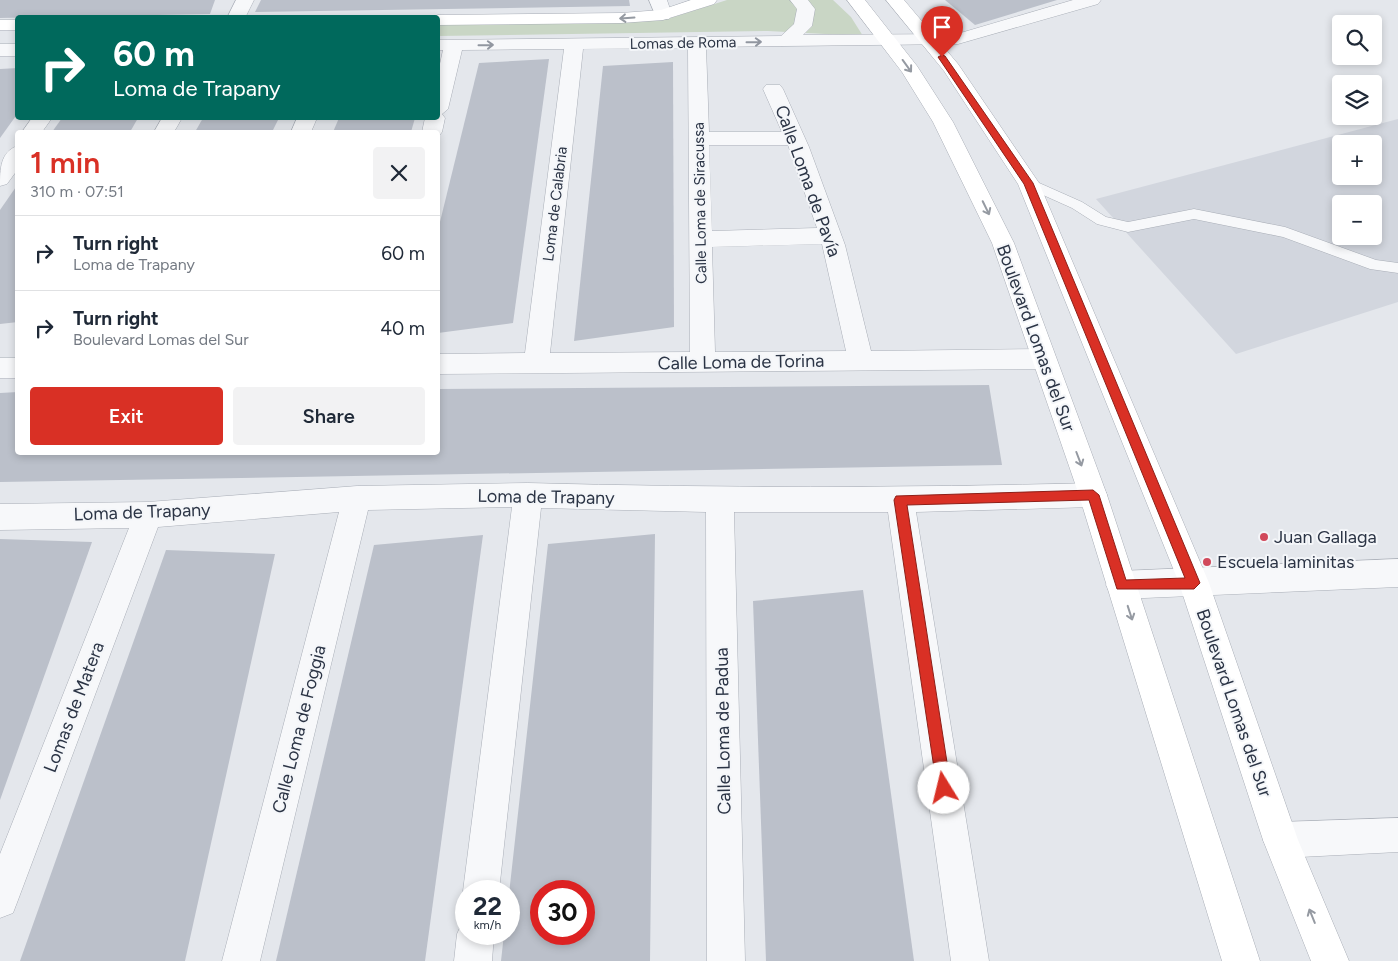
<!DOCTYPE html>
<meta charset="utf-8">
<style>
:root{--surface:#fff;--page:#f2f2f3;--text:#1f2937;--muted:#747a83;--line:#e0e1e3;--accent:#d93025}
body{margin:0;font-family:Figtree,sans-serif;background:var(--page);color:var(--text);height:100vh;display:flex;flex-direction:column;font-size:19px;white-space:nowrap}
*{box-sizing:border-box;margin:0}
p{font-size:16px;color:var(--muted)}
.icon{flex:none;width:28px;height:28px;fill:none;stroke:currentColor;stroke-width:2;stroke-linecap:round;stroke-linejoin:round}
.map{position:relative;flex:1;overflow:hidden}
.side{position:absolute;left:15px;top:130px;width:425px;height:325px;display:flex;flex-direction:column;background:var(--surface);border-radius:5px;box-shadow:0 2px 8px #0003}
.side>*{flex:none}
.hud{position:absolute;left:15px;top:15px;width:425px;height:105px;border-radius:5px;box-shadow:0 2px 8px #0003;background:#00695c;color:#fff;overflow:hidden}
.buttons{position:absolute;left:1332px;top:15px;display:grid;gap:10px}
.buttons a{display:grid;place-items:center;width:50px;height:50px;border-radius:5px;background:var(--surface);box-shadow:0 2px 8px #0003;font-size:25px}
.speed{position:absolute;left:455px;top:880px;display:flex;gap:10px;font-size:25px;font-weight:700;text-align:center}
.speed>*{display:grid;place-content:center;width:65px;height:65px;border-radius:50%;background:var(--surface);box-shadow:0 2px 8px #0003;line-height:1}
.speed small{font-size:12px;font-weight:400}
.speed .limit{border:8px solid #d22;background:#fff;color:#111}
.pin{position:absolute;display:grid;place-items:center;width:42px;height:42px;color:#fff;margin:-51px -21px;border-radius:50% 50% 50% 0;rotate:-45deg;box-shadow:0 0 5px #0007}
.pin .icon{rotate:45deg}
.me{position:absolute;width:55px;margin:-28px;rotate:351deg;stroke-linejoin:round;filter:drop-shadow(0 0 4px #0008)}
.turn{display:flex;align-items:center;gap:18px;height:105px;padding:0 15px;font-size:22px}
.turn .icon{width:65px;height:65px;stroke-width:2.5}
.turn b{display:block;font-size:35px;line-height:42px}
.round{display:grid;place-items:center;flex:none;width:52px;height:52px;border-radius:5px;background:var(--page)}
.headline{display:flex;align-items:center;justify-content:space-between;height:85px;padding:0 15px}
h1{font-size:30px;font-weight:600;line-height:38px;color:var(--accent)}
.primary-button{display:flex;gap:10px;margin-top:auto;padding:10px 15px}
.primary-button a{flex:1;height:58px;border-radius:5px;background:var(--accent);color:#fff;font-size:20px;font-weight:600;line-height:58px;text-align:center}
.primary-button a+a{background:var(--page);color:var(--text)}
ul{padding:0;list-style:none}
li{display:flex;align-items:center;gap:15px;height:75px;padding:0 15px;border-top:1px solid var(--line)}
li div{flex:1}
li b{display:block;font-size:19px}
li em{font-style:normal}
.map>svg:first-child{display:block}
.built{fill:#d2d6de;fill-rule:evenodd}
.green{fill:#c9d6c5}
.building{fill:#bbc0ca;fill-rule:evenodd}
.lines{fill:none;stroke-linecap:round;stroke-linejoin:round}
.lane-casing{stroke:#a9aeb7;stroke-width:1}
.street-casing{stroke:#a9aeb7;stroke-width:1}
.secondary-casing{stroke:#a9aeb7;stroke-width:1}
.lane{fill:#f7f8fa;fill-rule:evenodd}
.street{fill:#f7f8fa;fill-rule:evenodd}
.secondary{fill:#fff;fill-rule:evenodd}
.oneway{stroke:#959aa2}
.oneway2{stroke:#9196a0}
.route{fill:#d93025;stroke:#8d1f18}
.poi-dot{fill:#d1495b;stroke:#f4f6f9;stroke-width:2}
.labels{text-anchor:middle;stroke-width:4;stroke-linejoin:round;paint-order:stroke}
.far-street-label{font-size:15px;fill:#2b3445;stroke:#f4f6f9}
.street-label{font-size:18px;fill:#2b3445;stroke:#f4f6f9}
.poi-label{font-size:18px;fill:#2b3445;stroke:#f4f6f9;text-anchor:start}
</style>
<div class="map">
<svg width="1398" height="961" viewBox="0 0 1398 961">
<rect width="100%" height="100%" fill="#e4e7ec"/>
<path class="built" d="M1398 119V302L1236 354 1096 199ZM1341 144H1374V176H1341ZM1341 204H1374V236H1341Z"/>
<polygon class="green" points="727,0 833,0 851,17 863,36 768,31 438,36 438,22 664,20"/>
<g class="building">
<polygon points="0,0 215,0 210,14 0,18"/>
<polygon points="261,0 629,0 630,6 255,12"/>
<polygon points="945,0 1057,0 975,25"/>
<polygon points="549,59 513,323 438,333 438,230 479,63"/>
<polygon points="673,62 674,327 574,341 603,66"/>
<polygon points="18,68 18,113 0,138 0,69"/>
<polygon points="62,118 138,118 130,132 52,132"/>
<polygon points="203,118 279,118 272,132 195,132"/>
<polygon points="339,118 415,118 411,132 333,132"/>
<polygon points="18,184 18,322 0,324 0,210"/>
<polygon points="989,385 1002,465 0,482 0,393 18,392 18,452 438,452 438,389"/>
<path d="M655 534 650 961H501L504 934H509V894L548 544ZM541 891H584V934H541Z"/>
<polygon points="483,535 425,961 276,961 374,545"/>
<polygon points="0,539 92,542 0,800"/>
<polygon points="166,550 275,554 185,961 20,961"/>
<polygon points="863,590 914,961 766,961 753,601"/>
</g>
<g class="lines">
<g class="lane-casing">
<polygon id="lane" points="1028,178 1082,202 1106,217 1128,222 1194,209 1285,227 1376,260 1398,263 1398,273 1370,269 1283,237 1194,219 1128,232 1097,224 1072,208 1023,186 1021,183 1023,180"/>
</g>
<g class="street-casing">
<g id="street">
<polygon points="236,0 254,0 245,18 227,18"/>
<polygon points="649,0 667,0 672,15 669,19 657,19"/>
<path d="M790 0H808L815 9 812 26 803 35 957 34 1073 0H1101L1098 4 958 44 706 47 709 132H782L763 89 766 85H780L783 89 809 147 845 245 871 351 1044 349 1053 352 1056 359 1053 366 1044 369 438 374V354L525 353 564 49 462 50 448 109 442 114 445 118 442 132 438 137V132H422L425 118H438V73L443 50H438V40L781 36 794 24 797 9ZM688 48 690 352 550 353 583 49ZM709 145H788L817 228 712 231ZM822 244 846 351 715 352 712 247Z"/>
<rect x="0" y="44" width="18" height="12"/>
<polygon points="32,118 52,118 42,132 22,132"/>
<polygon points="162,118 182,118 174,132 154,132"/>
<polygon points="297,118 317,118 311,132 291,132"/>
<path d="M18 146V169L7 184 0 186C0 170 0 151 18 146Z"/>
<rect x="0" y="358" width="18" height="20"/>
<path d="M528 483C717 488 904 488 1093 483L1103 486 1107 495 1103 504 1093 507 916 512 989 961H951L888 512H734L745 961H707L706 512 541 508 499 891H466V899L463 891 512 507 368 510 260 961H222L339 512 158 527 18 900 13 913 0 918V854L129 528 0 530V504L148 502 357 486Z"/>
<polygon points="1398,559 1398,587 1121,599 1111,595 1106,585 1111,575 1121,571"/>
<polygon points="1398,818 1398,852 1281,858 1269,852 1263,840 1269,828 1281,822"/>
<polygon points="466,920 466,934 494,934 492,961 454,961 457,934 463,921"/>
</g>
</g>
<g class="secondary-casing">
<g id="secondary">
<polygon points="691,0 717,0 714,4 663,20 621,23 438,25 438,18 431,18 438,15 621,13 661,10"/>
<polygon points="847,0 865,0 917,66 953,122 1014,243 1107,495 1260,961 1222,961 1079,495 992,243 933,122 902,72"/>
<polygon points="886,0 904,0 958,64 1039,183 1209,583 1298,840 1349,961 1311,961 1263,840 1179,583 1018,184 944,71"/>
<rect x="0" y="20" width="18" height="10"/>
</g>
</g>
<use href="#lane" class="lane"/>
<use href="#street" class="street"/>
<use href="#secondary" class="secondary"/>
</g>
<defs><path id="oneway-shaft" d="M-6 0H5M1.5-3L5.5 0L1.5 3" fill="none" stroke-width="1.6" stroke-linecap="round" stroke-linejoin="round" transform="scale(1.25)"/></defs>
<g class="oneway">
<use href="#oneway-shaft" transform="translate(627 18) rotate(176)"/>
<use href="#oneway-shaft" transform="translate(907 66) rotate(54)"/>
<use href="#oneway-shaft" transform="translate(986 208) rotate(64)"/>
<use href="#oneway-shaft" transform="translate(1079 459) rotate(69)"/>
<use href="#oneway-shaft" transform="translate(1130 613) rotate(72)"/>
<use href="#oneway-shaft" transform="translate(1312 916) rotate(-112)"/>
</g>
<g class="oneway2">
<use href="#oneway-shaft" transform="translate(754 42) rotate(-1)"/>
<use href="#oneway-shaft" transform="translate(486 45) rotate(-1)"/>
</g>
<polygon class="route" points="942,55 945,56 1033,183 1200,583 1194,589 1117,589 1089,500 907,505 951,788 949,793 944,795 939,793 937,788 894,500 896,496 1093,490 1099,495 1126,580 1185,578 1024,184 938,57"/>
<g class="poi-dot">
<circle cx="1264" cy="537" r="5"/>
<circle cx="1207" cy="562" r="5"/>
</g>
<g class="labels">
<g class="far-street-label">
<text transform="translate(683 43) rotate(-1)" y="5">Lomas de Roma</text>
<text transform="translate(700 203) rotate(-91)" y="5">Calle Loma de Siracussa</text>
<text transform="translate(555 204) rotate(-83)" y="5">Loma de Calabria</text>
</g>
<g class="street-label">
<text transform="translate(808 181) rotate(70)" y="6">Calle Loma de Pavía</text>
<text transform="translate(1036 338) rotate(70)" y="6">Boulevard Lomas del Sur</text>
<text transform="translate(741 362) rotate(-1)" y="6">Calle Loma de Torina</text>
<text transform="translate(546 497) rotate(1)" y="6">Loma de Trapany</text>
<text transform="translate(142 512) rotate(-2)" y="6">Loma de Trapany</text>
<text transform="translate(1234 703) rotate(71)" y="6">Boulevard Lomas del Sur</text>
<text transform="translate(74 707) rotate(-69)" y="6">Lomas de Matera</text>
<text transform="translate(299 729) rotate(-76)" y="6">Calle Loma de Foggia</text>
<text transform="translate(723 731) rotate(-91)" y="6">Calle Loma de Padua</text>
</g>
<g class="poi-label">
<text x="1274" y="543">Juan Gallaga</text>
<text x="1217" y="568">Escuela laminitas</text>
</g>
</g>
</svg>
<div class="buttons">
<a><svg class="icon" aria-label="search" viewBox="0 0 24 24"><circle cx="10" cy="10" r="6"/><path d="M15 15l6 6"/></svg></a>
<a><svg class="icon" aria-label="layers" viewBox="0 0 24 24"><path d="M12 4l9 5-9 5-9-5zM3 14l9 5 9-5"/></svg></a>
<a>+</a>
<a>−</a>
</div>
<div class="speed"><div>22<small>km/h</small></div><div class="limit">30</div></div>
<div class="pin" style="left:942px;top:57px;background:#d93025"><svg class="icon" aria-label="arrive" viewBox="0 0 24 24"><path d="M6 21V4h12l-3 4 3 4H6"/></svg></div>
<svg class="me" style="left:944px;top:788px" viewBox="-20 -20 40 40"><circle r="19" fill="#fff"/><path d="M0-13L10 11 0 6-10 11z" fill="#d93025"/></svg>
<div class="hud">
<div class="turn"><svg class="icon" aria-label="right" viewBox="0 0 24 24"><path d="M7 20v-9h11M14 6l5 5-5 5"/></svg><div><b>60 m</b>Loma de Trapany</div></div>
</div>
<section class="side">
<div class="headline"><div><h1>1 min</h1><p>310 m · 07:51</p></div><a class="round"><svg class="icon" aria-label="close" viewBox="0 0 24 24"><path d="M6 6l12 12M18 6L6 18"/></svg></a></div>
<ul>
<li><svg class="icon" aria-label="right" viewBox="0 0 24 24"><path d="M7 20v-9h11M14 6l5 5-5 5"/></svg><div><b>Turn right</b><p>Loma de Trapany</p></div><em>60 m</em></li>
<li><svg class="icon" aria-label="right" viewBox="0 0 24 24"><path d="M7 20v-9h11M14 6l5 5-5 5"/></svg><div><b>Turn right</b><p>Boulevard Lomas del Sur</p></div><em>40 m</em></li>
</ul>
<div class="primary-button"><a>Exit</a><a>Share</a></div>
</section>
</div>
